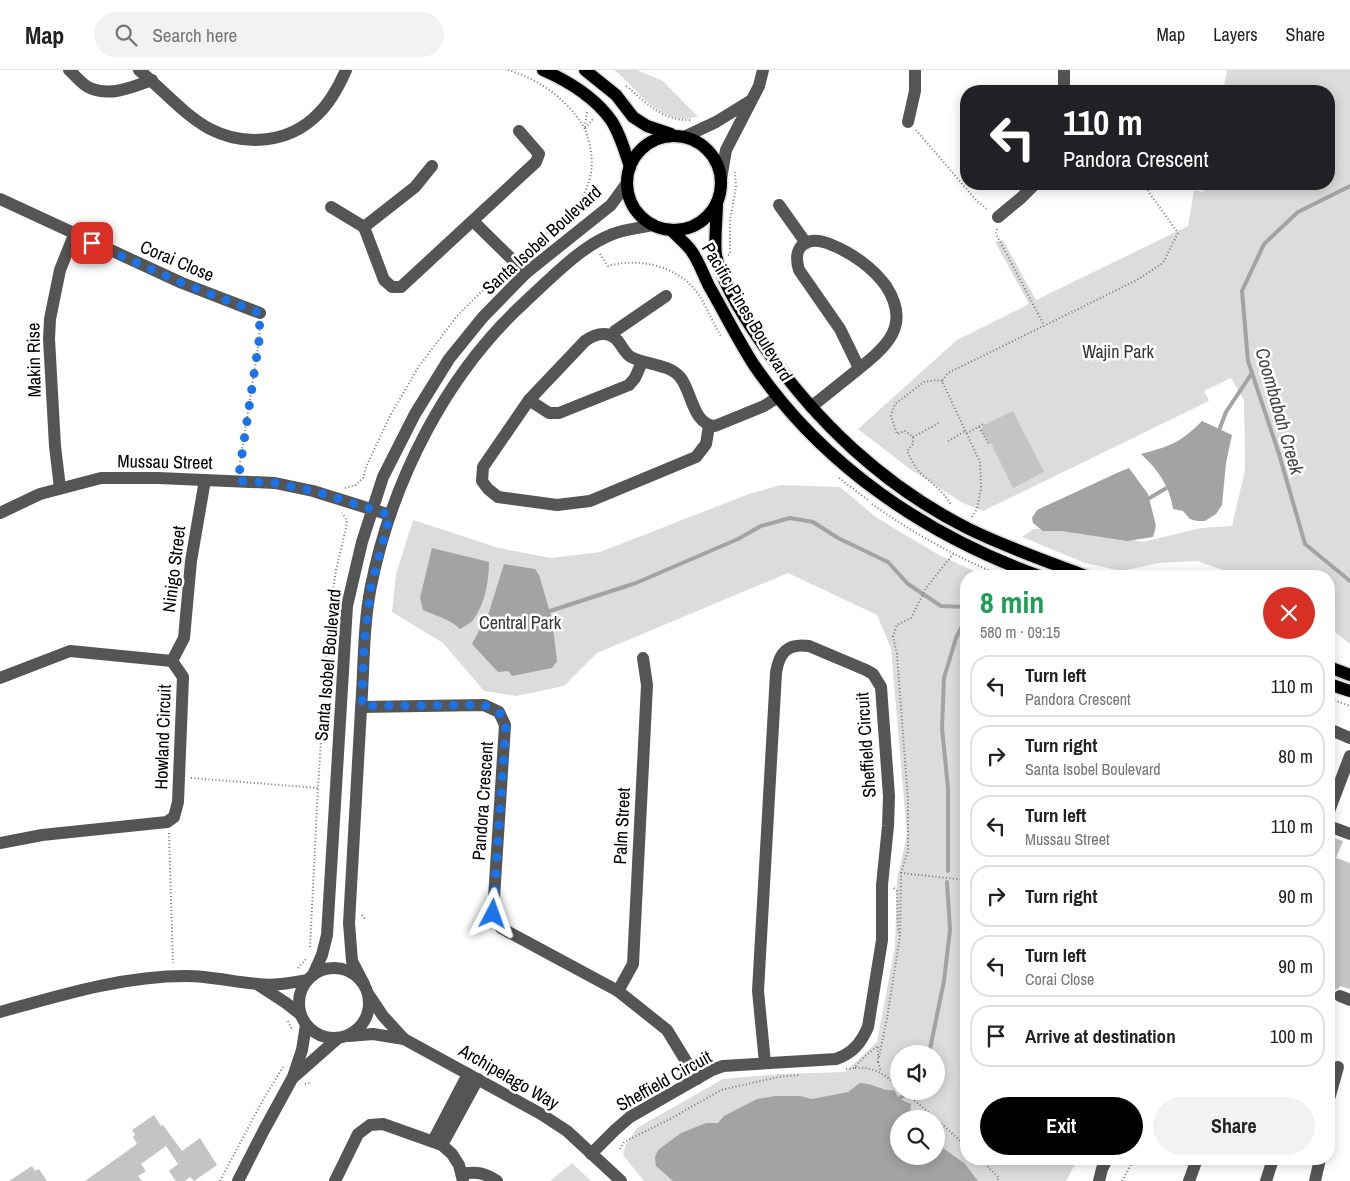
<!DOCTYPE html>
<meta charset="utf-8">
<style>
:root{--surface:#fff;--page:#f2f2f2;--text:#222;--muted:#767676;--line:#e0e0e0;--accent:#000}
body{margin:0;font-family:"Archivo Narrow",sans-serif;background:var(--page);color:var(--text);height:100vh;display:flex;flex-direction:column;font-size:19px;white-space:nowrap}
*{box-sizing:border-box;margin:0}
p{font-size:16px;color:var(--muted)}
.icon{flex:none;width:28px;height:28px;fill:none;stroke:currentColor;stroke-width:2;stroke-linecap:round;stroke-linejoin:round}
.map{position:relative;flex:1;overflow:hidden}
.panel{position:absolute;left:960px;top:500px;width:375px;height:595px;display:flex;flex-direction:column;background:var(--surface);border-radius:20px;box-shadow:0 2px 12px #0003}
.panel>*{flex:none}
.guide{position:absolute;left:960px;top:15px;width:375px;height:105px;border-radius:20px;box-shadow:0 2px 12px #0003;background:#202124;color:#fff;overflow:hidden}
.tools{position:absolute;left:890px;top:975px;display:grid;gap:10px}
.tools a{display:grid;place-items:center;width:55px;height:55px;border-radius:50%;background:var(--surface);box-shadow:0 2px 12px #0003;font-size:25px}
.pin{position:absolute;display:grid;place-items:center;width:42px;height:42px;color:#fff;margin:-21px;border-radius:10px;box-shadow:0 2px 8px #0006}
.me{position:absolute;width:55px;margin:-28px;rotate:4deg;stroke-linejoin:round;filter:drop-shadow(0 0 4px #0008)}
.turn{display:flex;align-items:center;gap:18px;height:105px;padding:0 20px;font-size:22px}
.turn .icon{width:65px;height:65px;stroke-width:2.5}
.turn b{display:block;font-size:35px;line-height:42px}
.round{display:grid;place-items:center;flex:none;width:52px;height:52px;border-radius:26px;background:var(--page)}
.head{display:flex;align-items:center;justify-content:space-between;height:85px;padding:0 20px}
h1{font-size:30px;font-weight:800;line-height:38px;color:#1e9e55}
.primary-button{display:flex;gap:10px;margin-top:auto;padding:10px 20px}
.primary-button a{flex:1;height:58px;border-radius:30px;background:var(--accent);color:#fff;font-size:20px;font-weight:800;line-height:58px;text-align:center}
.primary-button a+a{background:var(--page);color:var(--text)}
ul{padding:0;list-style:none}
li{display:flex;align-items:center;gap:15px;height:62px;margin:0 10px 8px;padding:0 10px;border:2px solid var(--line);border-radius:20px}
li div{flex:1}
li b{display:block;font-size:19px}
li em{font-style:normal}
header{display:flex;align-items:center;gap:30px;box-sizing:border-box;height:70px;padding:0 25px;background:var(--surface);border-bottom:1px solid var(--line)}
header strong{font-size:24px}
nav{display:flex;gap:28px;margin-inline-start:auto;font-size:18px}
.search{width:350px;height:45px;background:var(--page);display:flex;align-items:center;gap:12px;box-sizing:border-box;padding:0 18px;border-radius:28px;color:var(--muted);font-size:19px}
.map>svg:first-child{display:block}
.green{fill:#dcdcdc;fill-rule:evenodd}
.water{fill:#a3a3a3}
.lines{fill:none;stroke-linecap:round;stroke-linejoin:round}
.stream{stroke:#a3a3a3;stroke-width:4}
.building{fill:#c4c4c4}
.major-casing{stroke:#dbdbdb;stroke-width:15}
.path{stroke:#777;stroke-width:2;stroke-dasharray:1 2.5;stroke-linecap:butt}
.minor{stroke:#555;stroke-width:12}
.major{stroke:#000;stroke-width:12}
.route{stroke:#1a73e8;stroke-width:9;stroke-dasharray:0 16.2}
.labels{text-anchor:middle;stroke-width:5;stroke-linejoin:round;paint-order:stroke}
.street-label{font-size:18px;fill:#000;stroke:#fff}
.park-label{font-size:18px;fill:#333;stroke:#fff}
.water-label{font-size:19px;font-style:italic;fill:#444;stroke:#fff}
</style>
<header>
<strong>Map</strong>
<div class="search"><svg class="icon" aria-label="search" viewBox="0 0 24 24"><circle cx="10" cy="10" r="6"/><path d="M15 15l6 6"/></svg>Search here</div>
<nav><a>Map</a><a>Layers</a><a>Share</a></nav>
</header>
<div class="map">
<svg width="1350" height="1111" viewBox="0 0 1350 1111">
<rect width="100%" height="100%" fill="#fff"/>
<g class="green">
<path d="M614 0H637L663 11 698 47C693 47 687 49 682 49 654 47 635 16 614 0Z"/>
<polygon points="1227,0 1350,0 1350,574 1329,557 1329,506 1240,506 1197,491 1159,493 1122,501 1085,493 1022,467 1033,459 1072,457 1143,472 1201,458 1232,456 1245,400 1244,330 1231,308 1204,321 1209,331 983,441 963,433 910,399 858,359 957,270 1029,234 995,172 1003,170 1036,230 1188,156 1194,120 1203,122 1205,114 1329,114 1329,21 1223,21"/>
<path d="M780 415 840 417 877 448 939 485 985 506H966V1089H1078L1066 1111H644L623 1085 626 1074 637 1058 723 1009 780 1004 845 1002 877 972 895 876 897 809 907 765 891 578 877 545 788 503 597 583 564 616 516 626 484 621 443 573 392 542 396 504 413 450 499 478 551 488 600 482 749 424ZM899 984H936V1021H899ZM899 1049H936V1086H899Z"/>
<polygon points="572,1093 591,1111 550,1111"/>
</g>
<g class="water">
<path d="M1202 351 1232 365 1226 393 1222 435 1216 444 1205 451H1197L1190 449 1183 441 1173 439C1170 416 1158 400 1141 384 1171 376 1180 373 1202 351Z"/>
<polygon points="1129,398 1148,424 1156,456 1153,467 1127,471 1062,461 1043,461 1033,453 1032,448 1037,440 1119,402"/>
<path d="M432 478 489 492C489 511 485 534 473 550 470 554 464 556 460 559 450 549 436 546 423 540L420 528Z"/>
<polygon points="504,494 535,499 539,505 552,549 557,591 552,598 512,606 508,601 498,602 472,574 489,542"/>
<path d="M860 1013C873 1013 884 1022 894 1020L899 1029 911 1034 910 1046 912 1049H899V1086H936V1073L964 1093 978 1111H673L656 1096 655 1087 658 1080 681 1063 706 1053H718L724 1046 757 1029 775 1026H800L812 1029 848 1022Z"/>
</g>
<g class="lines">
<g class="stream">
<polyline points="1350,116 1298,142 1264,174 1242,221 1248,291 1279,384 1305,474 1350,511"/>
<polyline points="1218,363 1226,342 1252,303"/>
<polyline points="1146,430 1170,416"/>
<polyline points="550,541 636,513 738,469 761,456 790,448 813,452 838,468 888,492 908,514 941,536 966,537"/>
<polyline points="948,801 948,718 942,658 944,608 956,568 966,548"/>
<polyline points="929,984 944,911 950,860 947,812"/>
<polyline points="899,1029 909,1021"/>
</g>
</g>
<g class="building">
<polygon points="1013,341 1044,402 1013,418 991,373 989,374 981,359 983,358 982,356"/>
<polygon points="1329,766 1343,771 1336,788 1350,793 1350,919 1340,916 1339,918 1335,920 1332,927 1334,932 1330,944"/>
<polygon points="154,1045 161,1056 163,1055 182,1081 200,1068 217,1095 194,1111 190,1107 185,1111 176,1111 169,1101 178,1094 166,1076 141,1094 146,1101 138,1106 142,1111 85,1111 137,1074 133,1067 135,1065 132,1060"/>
<polygon points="32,1096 35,1101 39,1099 47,1111 9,1111"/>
</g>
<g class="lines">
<g class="major-casing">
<g id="major">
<path d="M543 0C568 11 595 28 611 50 620 64 625 81 630 97"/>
<polyline points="585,0 616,25 633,47 647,56 671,64"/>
<circle cx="674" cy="113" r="47"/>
<path d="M717 132C717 147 714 171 716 185 721 213 747 252 763 275 815 351 884 416 967 458 1005 477 1046 491 1086 506"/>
<path d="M671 160C677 166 684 172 690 179 698 189 703 204 709 216 724 242 738 270 754 295 823 396 926 465 1039 506"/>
<polyline points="1329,597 1350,605"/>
<polyline points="1329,614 1350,621"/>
</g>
</g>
<g class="path">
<path d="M508 0C541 10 568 30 585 59"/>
<path d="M626 16C648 33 661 51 691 50"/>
<polyline points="585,57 587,42"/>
<polyline points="916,60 976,130 988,140"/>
<path d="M574 141C593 112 597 92 585 59L593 49"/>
<polyline points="997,159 996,164 1044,255"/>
<polyline points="522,183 574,141 577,146"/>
<path d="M600 184 608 196C640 187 679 196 699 225 707 238 713 253 721 266"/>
<polyline points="728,185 730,184 730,151 736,117 735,102"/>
<path d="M942 311 936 310 924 312 895 334 891 346 897 364 905 361 913 367V374L907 381C910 387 913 394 917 399 928 412 943 419 951 435"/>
<polyline points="979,357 988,373"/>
<polyline points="913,367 939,353"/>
<polyline points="948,371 964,362 967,363 983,354 984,356"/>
<polyline points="239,399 259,271 260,255"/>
<polyline points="839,408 869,431"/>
<polyline points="345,418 356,415 363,408 366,397 389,348 419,296 457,246 505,198"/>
<path d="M872 434C913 463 956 487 1002 506"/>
<polyline points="972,447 977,439 981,419 980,392 942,311 948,303 1137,210 1163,193 1178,163 1143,114"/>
<polyline points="1331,629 1350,636"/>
<polyline points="191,708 318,718"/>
<polyline points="169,763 173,893"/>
<polyline points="901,803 908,781 908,730 897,584 893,566 897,555 911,548 926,518 954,483"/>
<polyline points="894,818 897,821 898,858 900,864"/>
<polyline points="362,845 366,850"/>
<polyline points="310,877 318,718 329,547 336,500 346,458 347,450 342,443"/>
<polyline points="298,898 306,889"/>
<polyline points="288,951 292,960"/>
<polyline points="879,987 887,948 900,866 901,803 966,810"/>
<polyline points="878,992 881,1002"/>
<path d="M855 998C874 996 885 1005 899 1017"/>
<polyline points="846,999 854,998 865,986 878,976 878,992"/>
<polyline points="305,1014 310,1013"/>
<polyline points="904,1021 936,1049"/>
<polyline points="936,1049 966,1076"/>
<polyline points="620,1079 624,1072 672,1048 721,1020 778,1007 799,1005"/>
<polyline points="980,1089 999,1108 997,1111"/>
<polyline points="220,1111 264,1028 283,997"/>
<polyline points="1122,1111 1134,1089"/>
</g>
<g class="minor">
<path d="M69 0C75 5 82 15 90 18 110 27 133 17 152 10"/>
<path d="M139 0C162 19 184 45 210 59 245 77 289 73 317 45 330 33 339 16 346 0"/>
<polyline points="1064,21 1064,0"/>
<polyline points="908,52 915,21 915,0"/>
<polyline points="684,67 716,52 750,31"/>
<polyline points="432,96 415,117 364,157 384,210 392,217 401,217 536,92 539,84 519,61"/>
<polyline points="721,109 726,80 759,16 763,0"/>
<polyline points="0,129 182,213 260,243"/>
<polyline points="779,135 806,173"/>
<polyline points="331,137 364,157"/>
<polyline points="998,147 1021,128 1035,114"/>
<polyline points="473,151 526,203"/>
<polyline points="612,266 615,261 666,226"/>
<polyline points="529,330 549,343 559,343 629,315 635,308 642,292"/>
<path d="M811 337C826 325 841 313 856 301 886 277 912 256 886 216 873 198 852 183 832 175 809 165 791 174 799 200L840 259 859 298"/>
<path d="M709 356 706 374 696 387 590 431 557 435 498 427 488 419 482 411 483 397 529 330 585 271C592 266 601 262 610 265 621 269 622 282 631 287 647 295 669 294 680 307 692 321 692 354 715 356L764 336 778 327"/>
<polyline points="60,418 55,376 49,269 50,249 60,200 74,165"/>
<polyline points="0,443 40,424 101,408 158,408 275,413 313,421 390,445"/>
<polyline points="172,591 184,568 191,491 205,410"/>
<polyline points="0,608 70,581 172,591 183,607 178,732 174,747 167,752 42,765 0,773"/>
<polyline points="361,637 484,635 499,642 505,655 493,844 501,858 618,921 667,960 697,1009"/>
<polyline points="1329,659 1350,668"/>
<polyline points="1329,741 1350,686"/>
<polyline points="1329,756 1350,764"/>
<circle cx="334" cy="933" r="35"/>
<polyline points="313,905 322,885 327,865 347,536 362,472 383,407 415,344 449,289 483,247 526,203 611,135 627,113"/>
<polyline points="257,914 286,933 300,944"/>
<path d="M364 914 352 891 349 853C353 782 357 710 361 639 364 599 363 556 371 516 392 411 446 304 525 232 549 210 582 175 613 164 625 159 640 158 653 155"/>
<polyline points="618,921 633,894 647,615 643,588"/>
<polyline points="369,925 383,946 404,969 541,1044 567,1061 621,1111"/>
<polyline points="1340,926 1350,930"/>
<path d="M0 942C61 925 122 906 186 906 210 906 234 912 258 914 274 916 290 913 307 910"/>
<polyline points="349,966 373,964 404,969"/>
<polyline points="295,1006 337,969"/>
<polyline points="1329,1029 1338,997"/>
<polyline points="433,1071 468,1004"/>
<polyline points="442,1075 478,1009"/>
<path d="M591 1084 615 1060 630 1047 712 1000 723 996 836 989C853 983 861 973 868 957L882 870V815L888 756 889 726 881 617 873 604 866 600 809 576C788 573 779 582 776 603L758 921 765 993"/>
<path d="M462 1104C476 1101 485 1103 497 1111"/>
<polyline points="238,1111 264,1060 293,1007 302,980 306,955"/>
<polyline points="335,1111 358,1064 370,1055 383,1054 442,1075 452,1084 459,1095 463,1111"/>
<polyline points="1099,1111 1102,1099 1107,1089"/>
<polyline points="1189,1111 1197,1089"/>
<polyline points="1266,1111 1273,1089"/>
<polyline points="1315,1111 1320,1089"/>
</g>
<use href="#major" class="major"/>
</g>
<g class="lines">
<polyline class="route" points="92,173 182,213 260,243 259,271 238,411 275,413 314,421 390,445 371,517 364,574 362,636 484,635 499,642 506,654 493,844"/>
</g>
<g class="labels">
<g class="street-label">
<text transform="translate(542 170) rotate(-42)" y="6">Santa Isobel Boulevard</text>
<text transform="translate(177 191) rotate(23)" y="6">Corai Close</text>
<text transform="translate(747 242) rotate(59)" y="6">Pacific Pines Boulevard</text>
<text transform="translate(34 290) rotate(-91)" y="6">Makin Rise</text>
<text transform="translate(165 392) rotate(1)" y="6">Mussau Street</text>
<text transform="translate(174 499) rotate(-83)" y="6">Ninigo Street</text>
<text transform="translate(328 595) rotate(-85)" y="6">Santa Isobel Boulevard</text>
<text transform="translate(163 667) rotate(-88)" y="6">Howland Circuit</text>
<text transform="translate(866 675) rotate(-94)" y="6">Sheffield Circuit</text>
<text transform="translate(483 731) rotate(-86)" y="6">Pandora Crescent</text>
<text transform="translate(622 756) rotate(-87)" y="6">Palm Street</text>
<text transform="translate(509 1007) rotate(30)" y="6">Archipelago Way</text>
<text transform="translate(664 1011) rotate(-29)" y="6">Sheffield Circuit</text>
</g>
<g class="park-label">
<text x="1118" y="288">Wajin Park</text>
<text x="520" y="559">Central Park</text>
</g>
<g class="water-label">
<text transform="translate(1280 341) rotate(74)" y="7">Coombabah Creek</text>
</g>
</g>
</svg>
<div class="tools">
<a><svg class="icon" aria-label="sound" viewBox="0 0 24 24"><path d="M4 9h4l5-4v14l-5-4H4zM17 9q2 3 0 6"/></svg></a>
<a><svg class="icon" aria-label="search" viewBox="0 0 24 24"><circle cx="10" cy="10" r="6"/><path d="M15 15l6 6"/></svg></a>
</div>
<div class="pin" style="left:92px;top:173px;background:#d93025"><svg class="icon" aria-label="arrive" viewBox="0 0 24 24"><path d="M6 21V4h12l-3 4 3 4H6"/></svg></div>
<svg class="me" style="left:493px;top:844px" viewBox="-20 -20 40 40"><path d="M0-17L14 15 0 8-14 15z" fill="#1a73e8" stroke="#fff" stroke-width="4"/></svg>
<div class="guide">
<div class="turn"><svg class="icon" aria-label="left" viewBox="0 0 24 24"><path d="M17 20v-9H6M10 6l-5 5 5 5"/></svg><div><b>110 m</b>Pandora Crescent</div></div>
</div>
<section class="panel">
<div class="head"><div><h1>8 min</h1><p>580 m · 09:15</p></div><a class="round" style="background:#d93025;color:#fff"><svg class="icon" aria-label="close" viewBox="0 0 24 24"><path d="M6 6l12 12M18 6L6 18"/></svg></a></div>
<ul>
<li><svg class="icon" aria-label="left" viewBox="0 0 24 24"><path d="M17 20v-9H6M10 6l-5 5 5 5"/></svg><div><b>Turn left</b><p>Pandora Crescent</p></div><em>110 m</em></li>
<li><svg class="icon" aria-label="right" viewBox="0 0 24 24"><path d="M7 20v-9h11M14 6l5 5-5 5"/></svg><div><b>Turn right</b><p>Santa Isobel Boulevard</p></div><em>80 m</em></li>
<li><svg class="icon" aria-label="left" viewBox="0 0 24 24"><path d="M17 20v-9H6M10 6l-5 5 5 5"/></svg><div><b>Turn left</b><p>Mussau Street</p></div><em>110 m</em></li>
<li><svg class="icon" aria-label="right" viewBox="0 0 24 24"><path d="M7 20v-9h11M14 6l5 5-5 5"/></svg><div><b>Turn right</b></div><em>90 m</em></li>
<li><svg class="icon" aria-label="left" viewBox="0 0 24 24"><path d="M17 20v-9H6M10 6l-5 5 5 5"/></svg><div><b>Turn left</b><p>Corai Close</p></div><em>90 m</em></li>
<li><svg class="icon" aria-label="arrive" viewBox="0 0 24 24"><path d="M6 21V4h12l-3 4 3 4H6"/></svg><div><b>Arrive at destination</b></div><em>100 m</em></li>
</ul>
<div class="primary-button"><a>Exit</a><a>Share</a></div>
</section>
</div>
